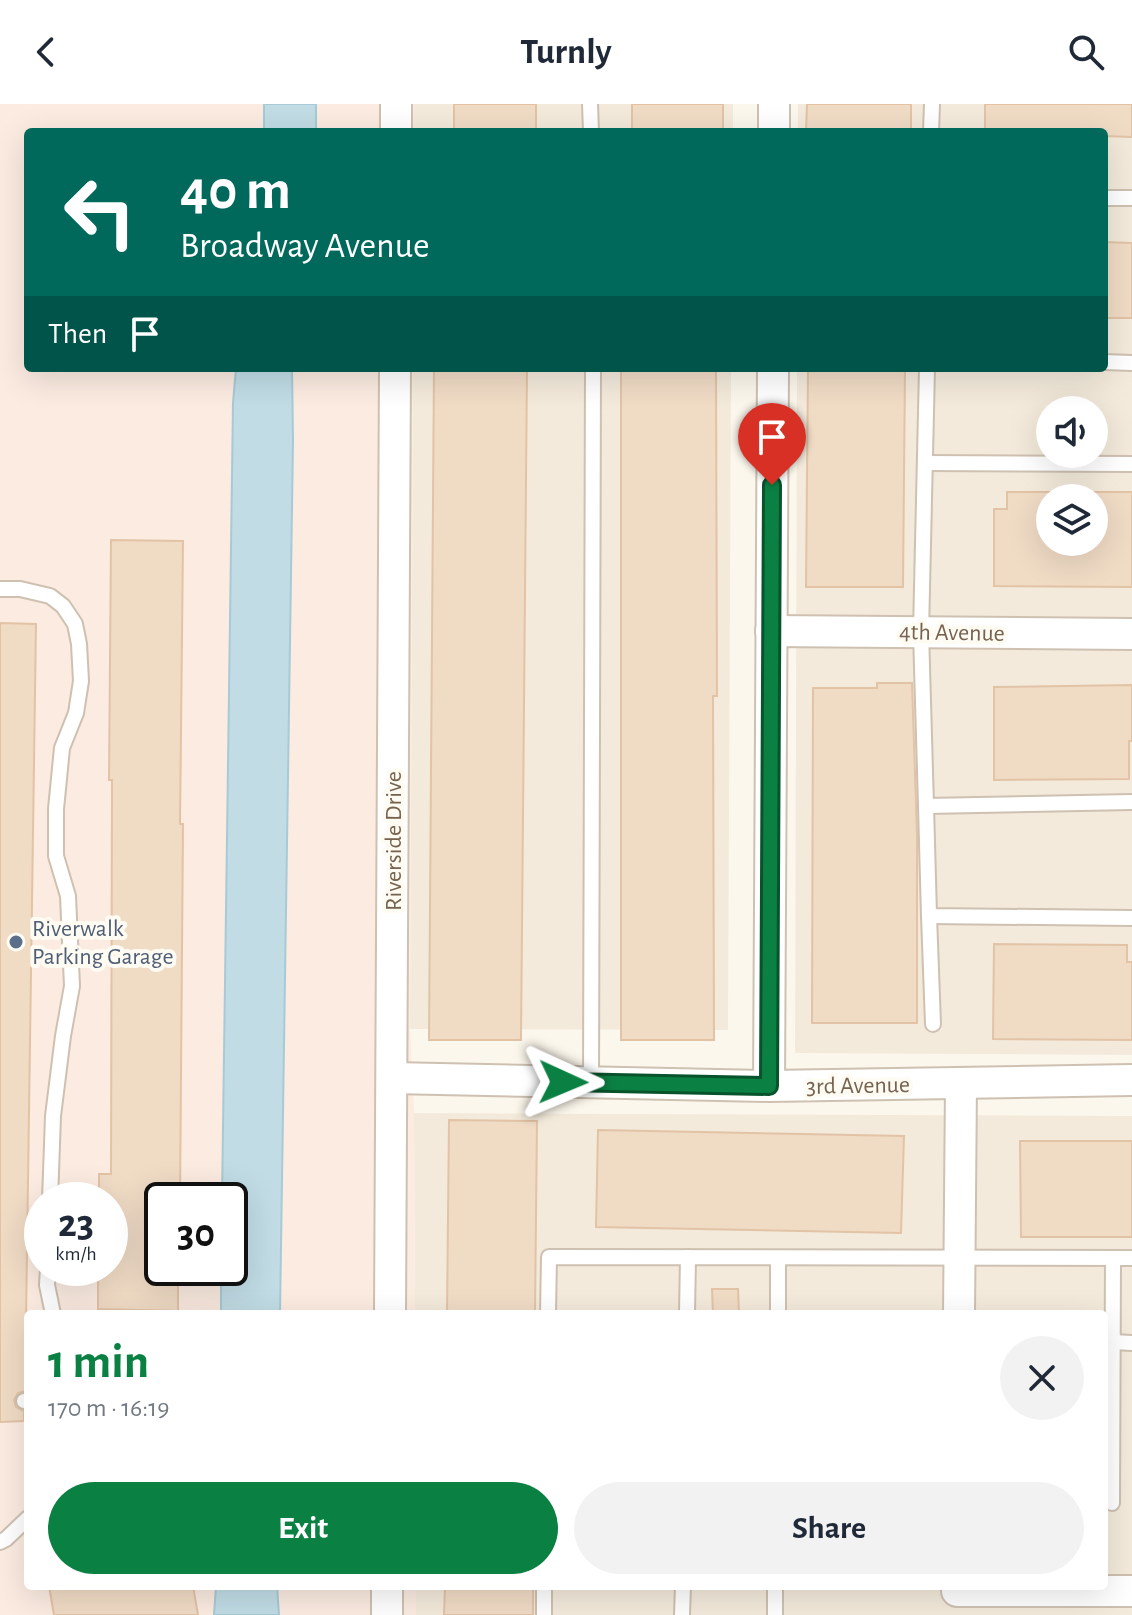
<!DOCTYPE html>
<meta charset="utf-8">
<style>
:root{--surface:#fff;--page:#f2f2f3;--text:#1f2937;--muted:#747a83;--accent:#0b8043}
body{margin:0;font-family:"Alegreya Sans",sans-serif;background:var(--page);color:var(--text);height:100vh;display:flex;flex-direction:column;font-size:30px;white-space:nowrap}
*{box-sizing:border-box;margin:0}
p{font-size:26px;color:var(--muted)}
.icon{flex:none;width:44px;height:44px;fill:none;stroke:currentColor;stroke-width:2;stroke-linecap:round;stroke-linejoin:round}
.map{position:relative;flex:1;overflow:hidden}
.details{position:absolute;left:24px;top:1206px;width:1084px;height:280px;display:flex;flex-direction:column;background:var(--surface);border-radius:8px;box-shadow:0 8px 32px #0002}
.details>*{flex:none}
.top-card{position:absolute;left:24px;top:24px;width:1084px;height:244px;border-radius:8px;box-shadow:0 8px 32px #0002;background:#00695c;color:#fff;overflow:hidden}
.fabs{position:absolute;left:1036px;top:292px;display:grid;gap:16px}
.fabs a{display:grid;place-items:center;width:72px;height:72px;border-radius:50%;background:var(--surface);box-shadow:0 8px 32px #0002;font-size:40px}
.speed{position:absolute;left:24px;top:1078px;display:flex;gap:16px;font-size:40px;font-weight:700;text-align:center}
.speed>*{display:grid;place-content:center;width:104px;height:104px;border-radius:50%;background:var(--surface);box-shadow:0 8px 32px #0002;line-height:1}
.speed small{font-size:20px;font-weight:400}
.speed .limit{border:4px solid #111;border-radius:12px;background:#fff;color:#111}
.pin{position:absolute;display:grid;place-items:center;width:68px;height:68px;color:#fff;margin:-82px -34px;border-radius:50% 50% 50% 0;rotate:-45deg;box-shadow:0 0 8px #0007}
.pin .icon{rotate:45deg}
.me{position:absolute;width:88px;margin:-44px;rotate:91deg;stroke-linejoin:round;filter:drop-shadow(0 0 6px #0008)}
.turn{display:flex;align-items:center;gap:28px;height:168px;padding:0 24px;font-size:36px}
.turn .icon{width:104px;height:104px;stroke-width:2.5}
.turn b{display:block;font-size:56px;line-height:68px}
.then{display:flex;align-items:center;height:76px;padding:0 24px;background:#0003;gap:16px;font-size:30px}
.round{display:grid;place-items:center;flex:none;width:84px;height:84px;border-radius:42px;background:var(--page)}
.headline{display:flex;align-items:center;justify-content:space-between;height:136px;padding:0 24px}
h1{font-size:48px;font-weight:600;line-height:60px;color:var(--accent)}
.cta{display:flex;gap:16px;margin-top:auto;padding:16px 24px}
.cta a{flex:1;height:92px;border-radius:48px;background:var(--accent);color:#fff;font-size:32px;font-weight:600;line-height:92px;text-align:center}
.cta a+a{background:var(--page);color:var(--text)}
header{display:flex;justify-content:space-between;align-items:center;height:104px;padding:0 24px;background:var(--surface);font-size:36px;font-weight:600}
.map>svg:first-child{display:block}
.residential{fill:#f3eadb;fill-rule:evenodd}
.commercial{fill:#fbebe1;fill-rule:evenodd}
.water{fill:#c1dce5;stroke:#a7cad6;stroke-width:2}
.building{fill:#f0dbc5;stroke:#e2c3a6;stroke-width:2;fill-rule:evenodd}
.lines{fill:none;stroke-linecap:round;stroke-linejoin:round}
.service-casing{stroke:#cec1b1;stroke-width:18}
.minor-casing{stroke:#cec1b1;stroke-width:34}
.service{stroke:#fff;stroke-width:14}
.minor{stroke:#fff;stroke-width:30}
.route-casing{stroke:#07532c;stroke-width:20}
.route{stroke:#0b8043;stroke-width:14}
.service-dot{fill:#5c6f8a;stroke:#fefbf3;stroke-width:3}
.labels{text-anchor:middle;stroke-width:8;stroke-linejoin:round;paint-order:stroke}
.street-label{font-size:24px;fill:#76624f;stroke:#fefbf3}
.service-label{font-size:24px;fill:#4e5e75;stroke:#fefbf3;text-anchor:start}
</style>
<header><svg class="icon" aria-label="back" viewBox="0 0 24 24"><path d="M15 5l-7 7 7 7"/></svg>Turnly<svg class="icon" aria-label="search" viewBox="0 0 24 24"><circle cx="10" cy="10" r="6"/><path d="M15 15l6 6"/></svg></header>
<div class="map">
<svg width="1132" height="1511" viewBox="0 0 1132 1511">
<rect width="100%" height="100%" fill="#fcf7ec"/>
<g class="residential">
<rect x="414" y="0" width="319" height="28"/>
<path d="M798 0H1132V951L795 949 797 264H1104V28H798ZM1050 306H1094V350H1050ZM1050 394H1094V438H1050Z"/>
<polygon points="413,264 731,264 728,926 410,925"/>
<polygon points="414,1009 1132,1012 1132,1511 416,1511 416,1482 1104,1482 1104,1210 415,1210"/>
</g>
<path class="commercial" d="M0 0H414V28H28V264H413L410 925 414 1009 415 1210H28V1482H416V1511H0ZM42 1096H110V1164H42ZM162 1096H230V1164H162Z"/>
<g class="water">
<rect x="264" y="0" width="52" height="28"/>
<polygon points="236,264 292,264 293,336 280,1210 221,1210 221,1164 230,1164 230,1096 222,1096 233,299"/>
<polygon points="216,1482 277,1482 279,1511 214,1511"/>
</g>
<g class="building">
<rect x="454" y="0" width="82" height="28"/>
<rect x="632" y="0" width="91" height="28"/>
<polygon points="807,0 911,0 911,28 806,28"/>
<polygon points="985,0 1132,0 1132,33 1104,32 1104,28 985,28"/>
<polygon points="1104,138 1132,139 1132,214 1104,214"/>
<polygon points="434,264 527,264 521,936 429,936"/>
<polygon points="621,264 716,264 717,592 713,592 714,936 621,936"/>
<polygon points="808,264 905,264 903,483 806,483"/>
<path d="M1007 388H1132V483L994 482V405H1007ZM1050 394H1094V438H1050Z"/>
<polygon points="111,436 183,437 180,720 183,720 180,1096 162,1096 162,1164 178,1164 178,1207 98,1205 98,1164 110,1164 110,1096 99,1096 99,1070 111,1070 112,676 109,676"/>
<polygon points="0,519 36,520 25,1287 18,1289 14,1296 16,1303 24,1307 24,1317 0,1318"/>
<polygon points="877,579 912,579 917,730 917,919 812,919 813,584 877,584"/>
<polygon points="1132,581 1132,637 1129,637 1129,675 994,676 994,583"/>
<polygon points="994,840 1127,841 1127,858 1132,858 1132,936 993,935"/>
<polygon points="449,1016 537,1017 535,1210 447,1210"/>
<polygon points="598,1026 904,1032 901,1129 596,1123"/>
<polygon points="1020,1037 1132,1037 1132,1133 1021,1133"/>
<polygon points="712,1185 738,1185 739,1210 713,1210"/>
<polygon points="49,1482 193,1482 198,1511 54,1511"/>
<polygon points="445,1482 533,1482 533,1511 444,1511"/>
</g>
<g class="lines">
<g class="service-casing">
<g id="service">
<polyline points="590,0 591,28"/>
<polyline points="931,28 932,0"/>
<polyline points="1104,94 1132,94"/>
<polyline points="1104,258 1132,259"/>
<polyline points="927,264 921,528 926,702 1132,698"/>
<polyline points="925,359 1132,360"/>
<polyline points="0,485 20,485 50,492 63,502 75,520 79,540 81,577 76,609 62,644 56,705 56,752 68,792 72,882 63,932 53,1012 50,1096"/>
<polyline points="926,702 929,812 1132,814"/>
<polyline points="929,812 933,920"/>
<polyline points="591,978 593,264"/>
<polyline points="48,1164 47,1181 53,1210"/>
<polyline points="548,1210 549,1153 1132,1154"/>
<polyline points="687,1210 688,1153"/>
<polyline points="778,1210 778,1154"/>
<polyline points="1113,1238 1132,1239"/>
<polyline points="24,1297 28,1297"/>
<polyline points="1112,1399 1113,1154"/>
<polyline points="0,1438 6,1435 28,1414"/>
<polyline points="544,1511 544,1482"/>
<polyline points="682,1511 683,1482"/>
<polyline points="775,1511 775,1482"/>
</g>
</g>
<g class="minor-casing">
<g id="minor">
<polyline points="396,28 396,0"/>
<polyline points="774,28 774,0"/>
<polyline points="771,527 1132,530"/>
<polyline points="392,974 769,982 1132,976"/>
<polyline points="769,982 773,264"/>
<polyline points="390,1210 395,264"/>
<polyline points="959,1210 961,979"/>
<polyline points="957,1487 1132,1487"/>
<polyline points="387,1511 387,1482"/>
</g>
</g>
<use href="#service" class="service"/>
<use href="#minor" class="minor"/>
</g>
<g class="lines">
<g class="route-casing">
<polyline id="route" points="563,978 769,982 772,381"/>
</g>
<use href="#route" class="route"/>
</g>
<circle class="service-dot" cx="16" cy="838" r="8"/>
<g class="labels">
<g class="street-label">
<text transform="translate(952 528) rotate(1)" y="8">4th Avenue</text>
<text transform="translate(393 737) rotate(-90)" y="8">Riverside Drive</text>
<text transform="translate(858 981) rotate(-1)" y="8">3rd Avenue</text>
</g>
<g class="service-label">
<text x="32" y="832">Riverwalk<tspan x="32" dy="28">Parking Garage</tspan></text>
</g>
</g>
</svg>
<div class="fabs">
<a><svg class="icon" aria-label="sound" viewBox="0 0 24 24"><path d="M4 9h4l5-4v14l-5-4H4zM17 9q2 3 0 6"/></svg></a>
<a><svg class="icon" aria-label="layers" viewBox="0 0 24 24"><path d="M12 4l9 5-9 5-9-5zM3 14l9 5 9-5"/></svg></a>
</div>
<div class="speed"><div>23<small>km/h</small></div><div class="limit">30</div></div>
<div class="pin" style="left:772px;top:381px;background:#d93025"><svg class="icon" aria-label="arrive" viewBox="0 0 24 24"><path d="M6 21V4h12l-3 4 3 4H6"/></svg></div>
<svg class="me" style="left:563px;top:978px" viewBox="-20 -20 40 40"><path d="M0-17L14 15 0 8-14 15z" fill="#0b8043" stroke="#fff" stroke-width="4"/></svg>
<div class="top-card">
<div class="turn"><svg class="icon" aria-label="left" viewBox="0 0 24 24"><path d="M17 20v-9H6M10 6l-5 5 5 5"/></svg><div><b>40 m</b>Broadway Avenue</div></div>
<div class="then">Then<svg class="icon" aria-label="arrive" viewBox="0 0 24 24"><path d="M6 21V4h12l-3 4 3 4H6"/></svg></div>
</div>
<section class="details">
<div class="headline"><div><h1>1 min</h1><p>170 m · 16:19</p></div><a class="round"><svg class="icon" aria-label="close" viewBox="0 0 24 24"><path d="M6 6l12 12M18 6L6 18"/></svg></a></div>
<div class="cta"><a>Exit</a><a>Share</a></div>
</section>
</div>
